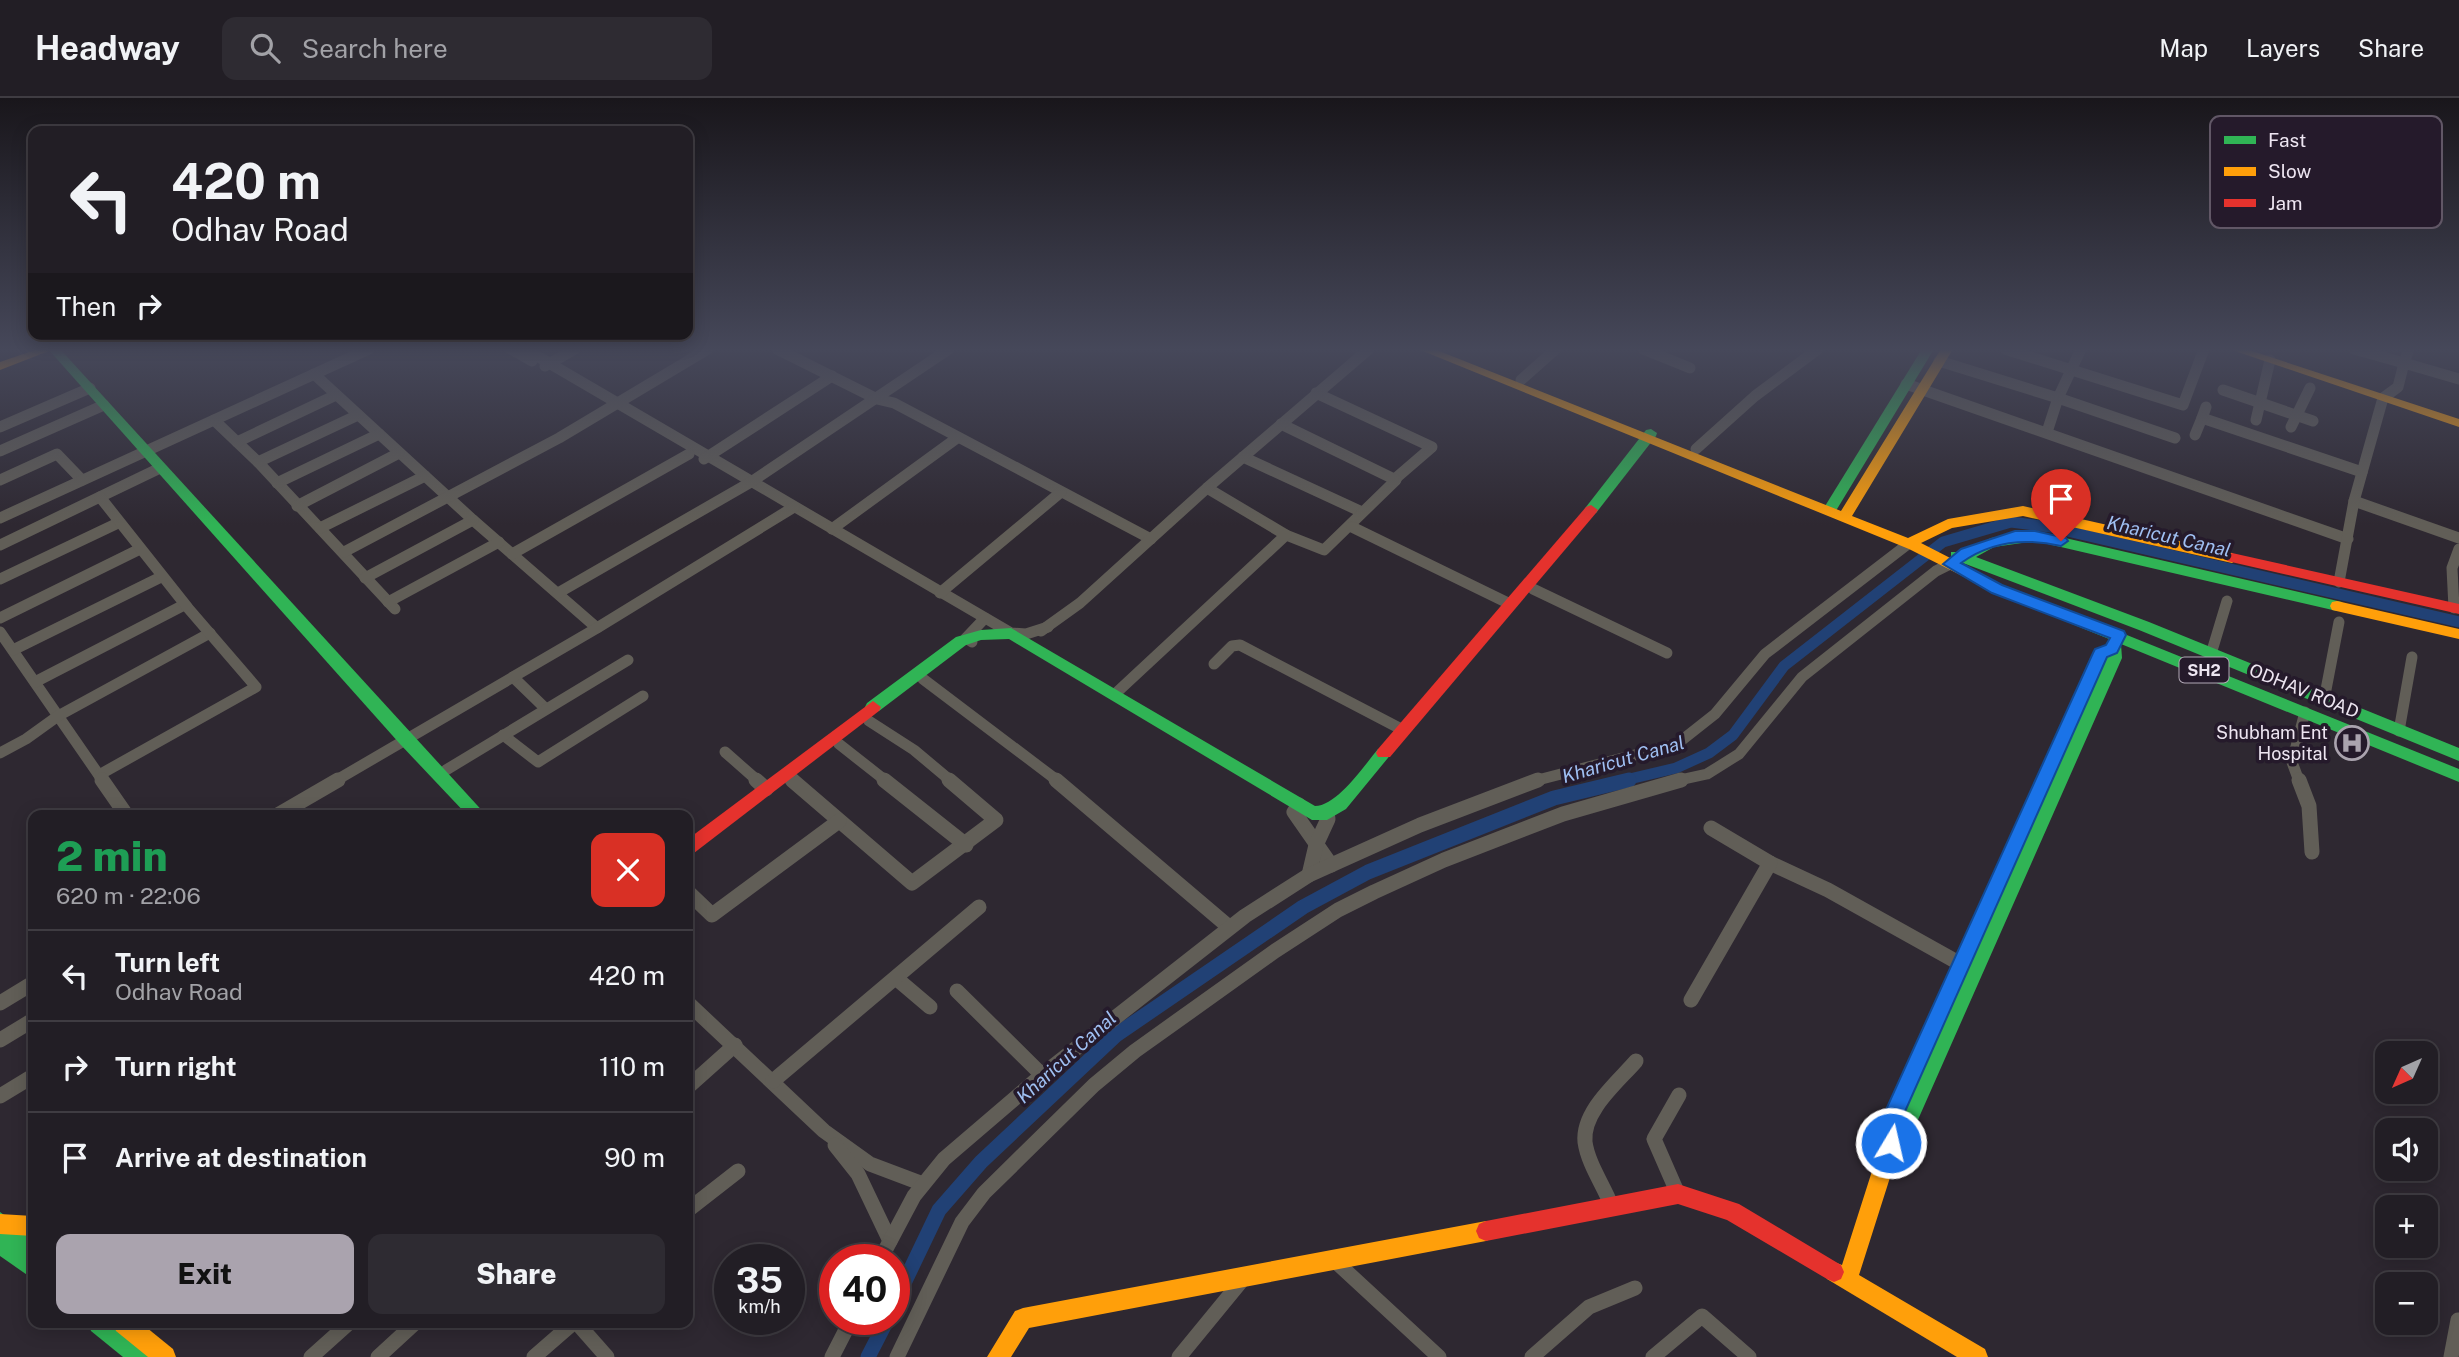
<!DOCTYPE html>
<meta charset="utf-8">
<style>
:root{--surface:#221e25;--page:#2e2b32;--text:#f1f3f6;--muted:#a2a2a7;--line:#3f3c42;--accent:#aaa3ae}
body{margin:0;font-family:"Public Sans",sans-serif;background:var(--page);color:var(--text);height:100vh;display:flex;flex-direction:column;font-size:26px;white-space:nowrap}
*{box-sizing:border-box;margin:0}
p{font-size:23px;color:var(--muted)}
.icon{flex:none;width:38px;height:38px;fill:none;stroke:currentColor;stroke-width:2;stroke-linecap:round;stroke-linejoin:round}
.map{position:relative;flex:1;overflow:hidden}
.panel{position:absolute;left:28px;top:712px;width:665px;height:518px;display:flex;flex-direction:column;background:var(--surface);border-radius:14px;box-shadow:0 4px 18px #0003,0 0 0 2px var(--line)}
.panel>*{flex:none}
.guide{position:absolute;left:28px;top:28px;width:665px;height:214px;border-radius:14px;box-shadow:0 4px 18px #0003,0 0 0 2px var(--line);background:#221e25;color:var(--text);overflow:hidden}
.needle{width:46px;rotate:225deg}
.tools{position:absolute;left:2375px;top:943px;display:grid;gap:14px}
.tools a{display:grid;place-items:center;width:63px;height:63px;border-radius:14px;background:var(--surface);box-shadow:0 4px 18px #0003,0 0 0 2px var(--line);font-size:35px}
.speed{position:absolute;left:714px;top:1146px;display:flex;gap:14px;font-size:35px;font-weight:700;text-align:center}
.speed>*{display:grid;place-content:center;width:91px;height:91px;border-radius:50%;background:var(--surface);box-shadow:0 4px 18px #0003,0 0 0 2px var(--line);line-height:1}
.speed small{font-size:18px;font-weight:400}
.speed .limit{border:10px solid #d22;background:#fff;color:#111}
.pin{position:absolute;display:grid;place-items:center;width:60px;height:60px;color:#fff;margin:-72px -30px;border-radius:50% 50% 50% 0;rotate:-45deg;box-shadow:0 0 7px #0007}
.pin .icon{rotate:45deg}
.me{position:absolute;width:77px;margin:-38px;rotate:9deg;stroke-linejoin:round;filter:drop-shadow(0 0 5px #0008)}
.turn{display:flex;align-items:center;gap:24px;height:147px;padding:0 28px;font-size:32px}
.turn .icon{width:91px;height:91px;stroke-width:2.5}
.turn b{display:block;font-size:49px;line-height:60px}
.then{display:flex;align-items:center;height:66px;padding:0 28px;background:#0003;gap:14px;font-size:26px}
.round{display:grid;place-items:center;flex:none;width:74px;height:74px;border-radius:14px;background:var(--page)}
.head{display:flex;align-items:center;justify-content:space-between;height:119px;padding:0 28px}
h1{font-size:42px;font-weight:800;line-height:52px;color:#1e9e55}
.action{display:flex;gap:14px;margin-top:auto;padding:14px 28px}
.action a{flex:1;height:80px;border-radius:14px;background:var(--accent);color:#111;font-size:28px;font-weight:800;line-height:80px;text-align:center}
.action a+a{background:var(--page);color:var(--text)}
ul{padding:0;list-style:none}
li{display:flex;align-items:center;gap:21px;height:91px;padding:0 28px;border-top:2px solid var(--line)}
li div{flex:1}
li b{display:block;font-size:26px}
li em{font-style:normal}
header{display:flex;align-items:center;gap:42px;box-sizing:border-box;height:98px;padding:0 35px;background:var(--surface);border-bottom:2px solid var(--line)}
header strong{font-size:33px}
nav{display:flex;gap:38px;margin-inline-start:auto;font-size:24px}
.search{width:490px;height:63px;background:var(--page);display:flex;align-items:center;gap:18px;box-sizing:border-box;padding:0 24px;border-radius:14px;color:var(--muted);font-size:26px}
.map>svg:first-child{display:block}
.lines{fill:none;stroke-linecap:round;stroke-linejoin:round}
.canal-far1{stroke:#214175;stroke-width:11}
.canal{stroke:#214175;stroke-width:15}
.street-far1{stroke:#615e57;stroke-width:11}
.street{stroke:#615e57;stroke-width:15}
.fast{fill:#30b455;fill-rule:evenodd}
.slow{fill:#ff9f0a;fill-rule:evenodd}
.jam{fill:#e5322d;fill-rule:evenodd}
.route{fill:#1a73e8;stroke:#114b97;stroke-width:2}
.labels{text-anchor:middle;stroke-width:7;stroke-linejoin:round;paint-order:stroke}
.shield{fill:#251a2b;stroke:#b1a8b6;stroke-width:2}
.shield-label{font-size:16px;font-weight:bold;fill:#ede5f1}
.street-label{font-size:18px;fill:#ede5f1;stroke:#251a2b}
.poi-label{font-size:18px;fill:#ede5f1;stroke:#251a2b;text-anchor:end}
.water-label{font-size:19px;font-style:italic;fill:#9fbff2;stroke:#251a2b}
.key{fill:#251a2b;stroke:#615766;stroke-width:2}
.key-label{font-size:19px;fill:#ede5f1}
</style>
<header>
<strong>Headway</strong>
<div class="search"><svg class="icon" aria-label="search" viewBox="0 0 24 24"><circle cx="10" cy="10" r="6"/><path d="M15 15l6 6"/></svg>Search here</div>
<nav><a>Map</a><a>Layers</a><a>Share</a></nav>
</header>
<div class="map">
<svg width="2459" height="1259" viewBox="0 0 2459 1259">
<rect width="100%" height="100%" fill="#2e2831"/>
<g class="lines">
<polyline class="canal-far1" points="1621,683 1676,670 1709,655 1733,637 1784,568 1943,444 2011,424 2050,429 2459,524"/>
<g class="canal">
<polyline points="894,1206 939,1112 981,1064 1116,937 1303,809 1368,774 1554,700 1629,682"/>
<polyline points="868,1259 887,1222"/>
</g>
<g class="street-far1">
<polyline points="511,251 532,263"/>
<polyline points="525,251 1011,535 1026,536 1048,529"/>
<polyline points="777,251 877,301 894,305 1151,441"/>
<polyline points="1643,251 1690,270"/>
<polyline points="2005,251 2183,307 2204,251"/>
<polyline points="2081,251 2058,300 2175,340"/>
<polyline points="2354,251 2404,265 2409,251"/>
<polyline points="1939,263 2058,300 2047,334"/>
<polyline points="545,268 575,251"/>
<polyline points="314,276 473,422 597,530"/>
<polyline points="1521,282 1556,251"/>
<polyline points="1906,286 2348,441"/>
<polyline points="2223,292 2313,323"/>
<polyline points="1316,295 1432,349 1396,380"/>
<polyline points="2206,309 2202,320 2362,374"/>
<polyline points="214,322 258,364 395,511"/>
<polyline points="2256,322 2270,262"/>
<polyline points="0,329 90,290"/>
<polyline points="2291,329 2310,290"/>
<polyline points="2195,337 2202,320"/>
<polyline points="237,344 336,297"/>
<polyline points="1696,351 1755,298 1818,251"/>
<polyline points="0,353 104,307"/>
<polyline points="1243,359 1362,414"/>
<polyline points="704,361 832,278"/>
<polyline points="258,364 358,317"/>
<polyline points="0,382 57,356 82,382"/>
<polyline points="277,385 379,336"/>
<polyline points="1207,390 1286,437 1324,452 1396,382 1281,326"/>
<polyline points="2354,403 2459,440"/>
<polyline points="297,408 399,355"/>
<polyline points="0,420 369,251"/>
<polyline points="1352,429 1510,506"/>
<polyline points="320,430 425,378"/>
<polyline points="832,431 957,340"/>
<polyline points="0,447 160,370"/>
<polyline points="344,454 559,340 708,251"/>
<polyline points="512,456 689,356"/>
<polyline points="365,480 473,422"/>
<polyline points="0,481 118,425"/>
<polyline points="2339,484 2354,403 2383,300 2398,289 2404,265 2459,281"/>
<polyline points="1533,491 1667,555"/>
<polyline points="558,495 751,384 949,251"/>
<polyline points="940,495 1061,394"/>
<polyline points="388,504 499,444"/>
<polyline points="2454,510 2452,470 2459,451"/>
<polyline points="0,520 140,451"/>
<polyline points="1041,533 1080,505 1207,390 1369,251"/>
<polyline points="0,534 103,683"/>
<polyline points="972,544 966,540 985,520"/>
<polyline points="13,552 161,479"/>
<polyline points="2211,556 2227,503"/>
<polyline points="1214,566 1232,548 1240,547 1403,632"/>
<polyline points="513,579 546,611"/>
<polyline points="923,581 1058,683"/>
<polyline points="35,584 184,507"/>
<polyline points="1115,596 1286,437"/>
<polyline points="2324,602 2339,524"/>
<polyline points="869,623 914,652 951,683"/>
<polyline points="2399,633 2412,559"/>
<polyline points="503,637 538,664 643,598"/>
<polyline points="839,646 886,683"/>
<polyline points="725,654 758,683"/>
<polyline points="0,655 26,641 58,618 210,535"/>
<polyline points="446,672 628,562"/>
<polyline points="99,677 256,589 188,510 100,399"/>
<polyline points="335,683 597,530 794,409"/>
<polyline points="1534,683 1677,646 1715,616 1765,556 1908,446"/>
<polyline points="1675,683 1707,676 1739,656 1802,579 1936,473 1950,466"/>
<polyline points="2299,683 2292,664 2305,614"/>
</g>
<g class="street">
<polyline points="102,682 127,718"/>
<polyline points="756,682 766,691"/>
<polyline points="792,682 912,785 996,722 949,682"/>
<polyline points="884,682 966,747"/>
<polyline points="1056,682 1229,829"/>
<polyline points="2299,682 2309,708 2312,754"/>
<polyline points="1299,707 1294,714 1331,767"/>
<polyline points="276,718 338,682"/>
<polyline points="1770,765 1828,792 1966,869"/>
<polyline points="1309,777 1316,747 1328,721 1327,715"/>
<polyline points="688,794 712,817 839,723"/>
<polyline points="897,881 930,909"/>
<polyline points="957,893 1042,977"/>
<polyline points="1691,902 1770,765 1711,730"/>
<polyline points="0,905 33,885"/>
<polyline points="688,905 824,1033 870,1066 923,1086"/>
<polyline points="0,942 33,922"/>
<polyline points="773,983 979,809"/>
<polyline points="688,989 735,947"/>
<polyline points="0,998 33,978"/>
<polyline points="835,1047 858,1076 890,1143"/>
<polyline points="1678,1096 1654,1041 1679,997"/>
<path d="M1612 1109C1604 1088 1588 1066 1585 1044 1582 1013 1618 984 1636 963"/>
<polyline points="688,1112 738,1073"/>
<polyline points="880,1162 914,1098 944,1061 1042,977 1245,818 1309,777 1420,727 1538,682"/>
<polyline points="1335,1163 1439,1259"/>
<polyline points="577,1225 607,1259"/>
<polyline points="311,1259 349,1225"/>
<polyline points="378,1259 415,1225"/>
<polyline points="534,1259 573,1225"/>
<polyline points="832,1259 851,1222"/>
<polyline points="897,1259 962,1124 984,1095 1094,987 1135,953 1275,853 1338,812 1374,794 1444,762 1563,716 1681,682"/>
<polyline points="1179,1259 1243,1181"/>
<polyline points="1532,1259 1589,1209 1635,1190"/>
<polyline points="1653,1259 1702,1218 1749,1259"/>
<polyline points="2451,1259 2458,1222"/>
</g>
<g class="fast">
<polygon points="48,251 60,251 487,718 468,718 400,646"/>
<polygon points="1922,251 1934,251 1834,416 1824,416 1822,413"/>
<polygon points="1651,331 1657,335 1656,338 1596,415 1586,415 1584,412 1586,409 1646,332"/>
<polygon points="2035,433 2342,504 2344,508 2342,512 2337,513 2035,443 1994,449 1976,459 2149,524 2459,650 2459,663 2139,532 1963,465 1950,471 1943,466 1951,460 1951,454 1962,454 1991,440"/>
<polygon points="1988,481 2459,671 2459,684 2121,546 2122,560 1909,1042 1891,1055 1884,1052 1881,1045 1884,1038 1895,1028 1988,822 1978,821 1975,816 2093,555 2096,551 2106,547 2109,541 1983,490 1981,486"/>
<path d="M1011 530 1315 708C1337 708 1364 668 1378 651H1390L1392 655 1346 711 1327 722H1312L1009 541 981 542 966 547 879 613H867L865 609 867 605 956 539 981 532Z"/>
<polygon points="0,1114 33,1138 33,1181 0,1158"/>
<polygon points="88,1225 116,1225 148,1251 151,1259 123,1259 91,1233"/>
</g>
<g class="slow">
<polygon points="38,251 54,251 0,272 0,264"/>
<polygon points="1418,251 1434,251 1841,413 1941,251 1953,251 1852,418 1908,440 1948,421 2023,408 2232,455 2239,460 2232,465 2023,418 1952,430 1921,445 1993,482 1995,486 1988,491 1909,451"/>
<polygon points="2229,251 2246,251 2459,321 2459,329"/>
<polygon points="2337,503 2459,531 2459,541 2332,512 2330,508 2332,504"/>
<polygon points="1984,808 1990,811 1993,816 1899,1027 1901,1045 1859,1177 1985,1251 1988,1259 1957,1259 1827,1181 1824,1174 1827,1167 1834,1164 1842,1167 1881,1045 1879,1027 1975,816 1978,811"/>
<polygon points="0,1116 33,1118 33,1138 0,1136"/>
<polygon points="1486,1123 1493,1126 1496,1133 1493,1140 1486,1143 1029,1230 1011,1259 987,1259 1015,1213 1023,1210"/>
<polygon points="113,1225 141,1225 173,1251 176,1259 148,1259 116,1233"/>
</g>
<g class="jam">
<polygon points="1591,407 1598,412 1596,415 1390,659 1378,659 1376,655 1378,651 1586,409"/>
<polygon points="2232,455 2459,506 2459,516 2227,463 2225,460"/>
<polygon points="873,603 881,609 879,613 694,755 688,757 688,741"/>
<polygon points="1678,1086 1739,1106 1841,1167 1844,1174 1841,1181 1834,1184 1827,1181 1727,1122 1678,1106 1486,1143 1479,1140 1476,1133 1479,1126 1486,1123"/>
</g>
</g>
<linearGradient id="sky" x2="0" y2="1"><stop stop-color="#19161b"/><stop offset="0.59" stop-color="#46485a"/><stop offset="1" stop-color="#46485a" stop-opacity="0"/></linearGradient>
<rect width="2459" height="427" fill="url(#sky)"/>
<path class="route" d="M2015 433H2035L2066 440 2068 443 2061 448C2026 440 1991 443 1961 465L2002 487 2124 533 2126 537 2117 555 2107 559 1899 1027 1901 1045 1898 1052 1891 1054 1884 1052 1879 1027 2093 555 2095 551 2106 547 2110 540 1992 495 1943 466 1961 451Z"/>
<defs>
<g id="hospital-ring" transform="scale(1.75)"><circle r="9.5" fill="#251a2b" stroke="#aaa3ae" stroke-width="1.5"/><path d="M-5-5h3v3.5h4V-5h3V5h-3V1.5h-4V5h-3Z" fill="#aaa3ae"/></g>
</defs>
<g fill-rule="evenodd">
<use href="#hospital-ring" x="2352" y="645"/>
</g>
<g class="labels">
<rect class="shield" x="2179.5" y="559.5" width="49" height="25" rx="5"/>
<g class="shield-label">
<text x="2204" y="578">SH2</text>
</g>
<g class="street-label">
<text transform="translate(2304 593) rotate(22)" y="6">ODHAV ROAD</text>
</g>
<g class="poi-label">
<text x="2328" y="641">Shubham Ent<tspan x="2328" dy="21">Hospital</tspan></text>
</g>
<g class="water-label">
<text transform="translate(2169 438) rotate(13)" y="7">Kharicut Canal</text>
<text transform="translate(1623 661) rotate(-16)" y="7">Kharicut Canal</text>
<text transform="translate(1066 959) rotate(-42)" y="7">Kharicut Canal</text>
</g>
</g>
<rect x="2210" y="18" width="232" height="112" rx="10" class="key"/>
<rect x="2224" y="38" width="32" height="8" fill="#30b455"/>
<rect x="2224" y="69" width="32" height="9" fill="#ff9f0a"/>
<rect x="2224" y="101" width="32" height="8" fill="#e5322d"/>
<g class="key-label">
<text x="2268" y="49">Fast</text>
<text x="2268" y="80">Slow</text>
<text x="2268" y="112">Jam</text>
</g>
</svg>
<div class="tools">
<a><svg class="needle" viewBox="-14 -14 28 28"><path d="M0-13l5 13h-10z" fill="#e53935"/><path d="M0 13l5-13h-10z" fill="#a2a2a7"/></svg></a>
<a><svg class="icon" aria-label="sound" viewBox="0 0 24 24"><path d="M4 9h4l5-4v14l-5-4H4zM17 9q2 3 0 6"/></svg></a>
<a>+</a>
<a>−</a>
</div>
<div class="speed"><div>35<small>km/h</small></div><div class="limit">40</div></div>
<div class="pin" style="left:2061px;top:443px;background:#d93025"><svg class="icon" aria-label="arrive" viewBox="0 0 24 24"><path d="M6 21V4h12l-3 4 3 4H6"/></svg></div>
<svg class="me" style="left:1891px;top:1045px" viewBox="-20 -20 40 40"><circle r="17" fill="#1a73e8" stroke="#fff" stroke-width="3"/><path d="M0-11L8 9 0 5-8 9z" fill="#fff"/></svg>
<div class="guide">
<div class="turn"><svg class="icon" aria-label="left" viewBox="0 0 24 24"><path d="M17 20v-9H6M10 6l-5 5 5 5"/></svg><div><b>420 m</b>Odhav Road</div></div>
<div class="then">Then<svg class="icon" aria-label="right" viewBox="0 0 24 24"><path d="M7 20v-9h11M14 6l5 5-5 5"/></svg></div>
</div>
<section class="panel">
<div class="head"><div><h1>2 min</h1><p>620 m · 22:06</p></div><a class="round" style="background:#d93025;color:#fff"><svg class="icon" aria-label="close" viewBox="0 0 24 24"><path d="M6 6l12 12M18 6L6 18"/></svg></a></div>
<ul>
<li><svg class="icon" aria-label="left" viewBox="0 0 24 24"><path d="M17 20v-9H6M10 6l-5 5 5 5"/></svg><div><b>Turn left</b><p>Odhav Road</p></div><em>420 m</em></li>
<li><svg class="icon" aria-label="right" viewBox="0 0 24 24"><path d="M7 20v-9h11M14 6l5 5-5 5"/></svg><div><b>Turn right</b></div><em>110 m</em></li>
<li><svg class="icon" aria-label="arrive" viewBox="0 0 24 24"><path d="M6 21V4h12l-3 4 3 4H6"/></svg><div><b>Arrive at destination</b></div><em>90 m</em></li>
</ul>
<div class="action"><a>Exit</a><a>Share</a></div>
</section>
</div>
